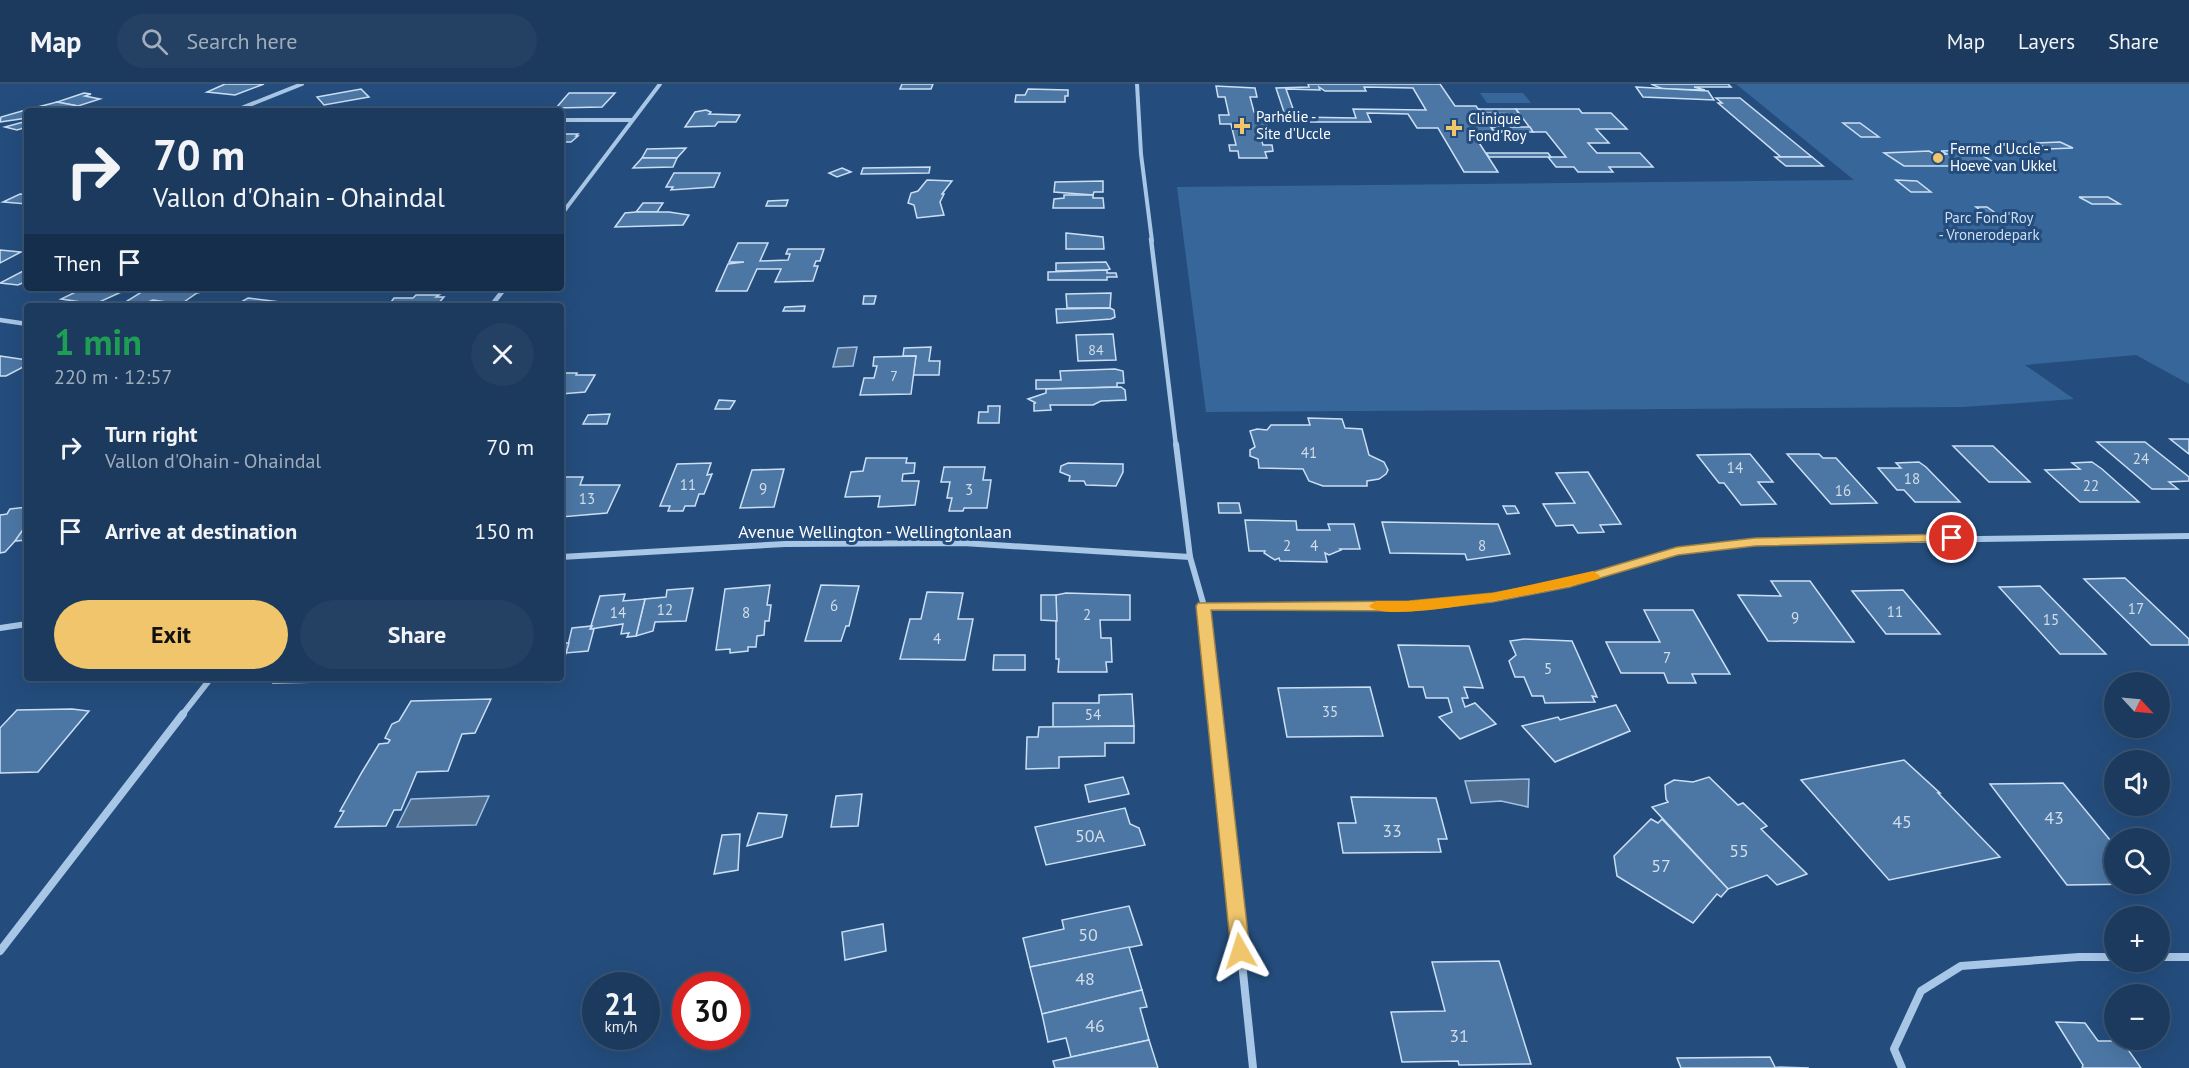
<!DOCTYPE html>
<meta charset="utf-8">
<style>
:root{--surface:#1b3a5e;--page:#244164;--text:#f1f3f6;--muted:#a0adbc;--line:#395473;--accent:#f0c56c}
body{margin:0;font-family:"PT Sans",sans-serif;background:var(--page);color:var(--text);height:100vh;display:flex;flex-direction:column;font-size:22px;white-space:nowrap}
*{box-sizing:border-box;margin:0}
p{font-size:20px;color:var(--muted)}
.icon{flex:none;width:33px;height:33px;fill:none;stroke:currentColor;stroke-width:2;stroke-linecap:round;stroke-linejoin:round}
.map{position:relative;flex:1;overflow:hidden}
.panel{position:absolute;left:24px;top:219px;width:540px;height:378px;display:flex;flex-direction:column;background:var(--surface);border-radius:6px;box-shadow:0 6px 24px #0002,0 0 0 2px var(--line)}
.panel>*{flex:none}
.banner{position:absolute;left:24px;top:24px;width:540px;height:183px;border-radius:6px;box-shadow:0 6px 24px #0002,0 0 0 2px var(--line);background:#1b3a5e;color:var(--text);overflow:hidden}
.needle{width:39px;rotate:116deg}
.controls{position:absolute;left:2104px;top:588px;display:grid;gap:12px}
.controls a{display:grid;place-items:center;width:66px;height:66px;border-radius:50%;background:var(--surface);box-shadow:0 6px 24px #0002,0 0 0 2px var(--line);font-size:30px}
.speed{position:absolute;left:582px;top:888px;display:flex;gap:12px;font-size:30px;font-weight:700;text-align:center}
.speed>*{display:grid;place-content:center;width:78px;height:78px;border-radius:50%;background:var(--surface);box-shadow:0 6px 24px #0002,0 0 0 2px var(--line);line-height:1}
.speed small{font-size:15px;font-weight:400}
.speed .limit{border:9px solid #d22;background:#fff;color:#111}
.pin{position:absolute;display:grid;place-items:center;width:51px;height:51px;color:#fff;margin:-26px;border:3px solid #fff;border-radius:50%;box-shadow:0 2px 6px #0007}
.me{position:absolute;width:66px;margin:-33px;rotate:354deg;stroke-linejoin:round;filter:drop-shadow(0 0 4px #0008)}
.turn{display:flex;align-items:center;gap:21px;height:126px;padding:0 30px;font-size:27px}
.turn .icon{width:78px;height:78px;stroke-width:2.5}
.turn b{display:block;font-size:42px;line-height:51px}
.then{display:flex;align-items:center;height:57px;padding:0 30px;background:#0003;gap:12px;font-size:22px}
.round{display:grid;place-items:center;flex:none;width:63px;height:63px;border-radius:32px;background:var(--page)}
.overview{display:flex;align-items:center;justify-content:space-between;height:102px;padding:0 30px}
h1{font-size:36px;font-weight:700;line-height:45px;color:#1e9e55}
.action{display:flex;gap:12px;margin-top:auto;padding:12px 30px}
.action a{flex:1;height:69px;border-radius:36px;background:var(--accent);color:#111;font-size:24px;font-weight:700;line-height:69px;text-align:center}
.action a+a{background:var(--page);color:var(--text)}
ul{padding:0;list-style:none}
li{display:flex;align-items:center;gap:18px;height:84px;padding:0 30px}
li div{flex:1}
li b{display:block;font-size:22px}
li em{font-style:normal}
header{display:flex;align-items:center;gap:36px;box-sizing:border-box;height:84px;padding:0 30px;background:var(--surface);border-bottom:2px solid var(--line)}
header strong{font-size:28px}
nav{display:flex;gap:33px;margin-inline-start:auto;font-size:21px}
.search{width:420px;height:54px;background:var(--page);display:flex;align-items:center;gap:15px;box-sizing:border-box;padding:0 21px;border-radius:33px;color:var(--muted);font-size:22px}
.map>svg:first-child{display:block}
.green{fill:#37679a}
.water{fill:#506e90;stroke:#9cc1e6;stroke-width:1.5}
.building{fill:#4c77a5;stroke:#cbdff4;stroke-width:1.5;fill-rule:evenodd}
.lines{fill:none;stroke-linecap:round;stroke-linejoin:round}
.minor-far3{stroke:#a8c6e5;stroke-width:4}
.minor-far2{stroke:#a8c6e5;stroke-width:4.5}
.minor-far1{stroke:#a8c6e5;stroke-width:6}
.minor{stroke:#a8c6e5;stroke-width:8}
.route{fill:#f0c56c;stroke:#9c8046;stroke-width:1.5}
.slow{fill:#f59e0b}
.poi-dot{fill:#f0c56c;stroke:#244d7d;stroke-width:2}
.labels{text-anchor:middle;stroke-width:6;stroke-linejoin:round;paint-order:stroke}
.far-number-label{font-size:14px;fill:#d2dde8}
.far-poi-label{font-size:15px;fill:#fff;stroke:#244d7d;text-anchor:start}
.far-park-label{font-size:15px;fill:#cbdff4;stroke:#244d7d}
.number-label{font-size:15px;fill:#d2dde8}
.street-label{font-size:18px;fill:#fff;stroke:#244d7d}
.near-number-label{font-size:18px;fill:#d2dde8}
</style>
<header>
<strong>Map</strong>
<div class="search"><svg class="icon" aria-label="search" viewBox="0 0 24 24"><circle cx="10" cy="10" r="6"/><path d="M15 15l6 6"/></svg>Search here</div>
<nav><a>Map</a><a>Layers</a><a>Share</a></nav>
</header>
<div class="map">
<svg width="2189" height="984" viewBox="0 0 2189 984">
<rect width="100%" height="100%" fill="#244d7d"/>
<g class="green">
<polygon points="1736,0 2189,0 2189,300 2136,271 2025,281 2074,315 1963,323 1206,328 1177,103 1854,96"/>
<polygon points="1480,9 1523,9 1531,19 1487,19"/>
</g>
<g class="water">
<polygon points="857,263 853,282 833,283 838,264"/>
<polygon points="1529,695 1528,723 1501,717 1471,719 1465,697"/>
<polygon points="489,712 476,741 397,743 411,715"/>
</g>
<g class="building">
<polygon points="225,0 264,0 235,11 207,8"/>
<polygon points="902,0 933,0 931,5 900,5"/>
<path d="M1308 0H1440L1455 22H1476L1497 52 1474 51 1498 88H1464L1438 44H1417L1408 30 1367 29 1371 38H1265L1268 44H1258L1263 61H1272L1273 67 1265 68 1267 74H1239L1238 67H1230L1229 61H1236L1231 40H1220L1219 31H1229L1225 13H1218L1216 2 1255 4 1257 13H1250L1254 28H1260L1263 33 1286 34 1276 4 1309 3ZM1319 3 1325 7H1366L1364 3 1413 4 1426 26 1353 25 1356 34 1296 33 1286 5 1320 6Z"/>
<polygon points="1651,0 1728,0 1731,3 1694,3 1705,6 1663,5"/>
<polygon points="1636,3 1708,7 1714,16 1643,13"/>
<polygon points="361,5 369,13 324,21 317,13"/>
<polygon points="1028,5 1068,6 1068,12 1065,12 1065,18 1015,18 1016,11 1025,11"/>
<polygon points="84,9 91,10 85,12 100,15 78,22 57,18"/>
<polygon points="569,9 615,9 602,23 556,24"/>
<polygon points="1716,14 1740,14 1812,73 1781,73 1718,19 1722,19"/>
<polygon points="57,18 78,22 62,27 22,27"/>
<polygon points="1479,25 1516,25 1519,30 1482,29"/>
<polygon points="1516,25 1579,25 1582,29 1611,29 1627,45 1596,45 1609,59 1588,59 1597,69 1640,69 1653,83 1609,83 1613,88 1578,88 1574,83 1556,83 1548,73 1566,73 1546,48 1533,48"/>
<polygon points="706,26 711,28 709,30 740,31 736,38 718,38 715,42 685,43 695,28"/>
<polygon points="22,27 27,28 27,34 0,38 1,33"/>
<polygon points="27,37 27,43 17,46 5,43"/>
<polygon points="1843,39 1860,39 1879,53 1861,53"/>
<polygon points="1491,43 1530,43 1533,48 1495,48"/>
<polygon points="561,50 578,50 576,52 578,52 571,58 561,58"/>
<polygon points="2060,58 2073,64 2048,65 2036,59"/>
<polygon points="686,64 677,74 642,74 647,65"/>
<polygon points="1974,66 2000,82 1904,82 1884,69 1929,67 1936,71 1947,70 1941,67"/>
<polygon points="1486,69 1548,69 1551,73 1489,73"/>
<polygon points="1775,73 1812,73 1823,82 1786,82"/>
<polygon points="642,74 677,74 673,83 633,84"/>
<polygon points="930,83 929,89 861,90 863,84"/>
<polygon points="842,84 851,88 837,93 829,89"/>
<polygon points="674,89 720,89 714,103 671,106 673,103 666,103"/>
<polygon points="927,96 952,97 942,110 944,110 940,118 944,131 917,134 914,121 908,119 911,109 918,107"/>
<polygon points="1896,96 1917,97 1931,108 1911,108"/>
<polygon points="1103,97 1103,108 1094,108 1093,111 1054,108 1055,98"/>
<polygon points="20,110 27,111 27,120 3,118"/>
<polygon points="1064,111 1093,111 1093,114 1103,114 1104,124 1053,124 1054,115 1064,114"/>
<polygon points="2079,113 2108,113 2120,120 2092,120"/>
<polygon points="788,116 786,122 766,122 768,117"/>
<polygon points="643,119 663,119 657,128 636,128"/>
<polygon points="1976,123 1987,123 2005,136 1993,136"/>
<polygon points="636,128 669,128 689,131 683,141 615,143 625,129"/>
<polygon points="1066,149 1103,153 1104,165 1066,165"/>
<polygon points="738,159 768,159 760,177 788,176 790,170 786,170 788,165 824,165 820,177 816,177 814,182 818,182 813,197 775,198 781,185 757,185 747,207 716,207 728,180 744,178 729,178"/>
<polygon points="0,166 21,168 0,179"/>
<polygon points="1106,178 1110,185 1107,186 1056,187 1056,179"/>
<polygon points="27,185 27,197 18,201 0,199"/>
<polygon points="1107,186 1107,189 1116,189 1117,193 1107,193 1107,196 1048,196 1048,188"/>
<polygon points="84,204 130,204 95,220 61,215"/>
<polygon points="148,204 212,204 212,206 197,209 181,220 153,216 137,222 119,222"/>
<polygon points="1111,209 1110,224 1067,224 1066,210"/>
<polygon points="416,211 439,211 436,213 444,213 436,222 388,222 394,214 413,214"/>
<polygon points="864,212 876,212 874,220 863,220"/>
<polygon points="248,214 296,220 292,222 234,222"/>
<polygon points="805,222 804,227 783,227 785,223"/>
<polygon points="1110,224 1114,226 1115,233 1111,235 1057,239 1056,225"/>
<polygon points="1113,250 1116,276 1078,277 1076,251"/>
<polygon points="931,263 929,277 940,277 939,291 913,291 916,272 903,272 904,264"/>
<polygon points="0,272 27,276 23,279 27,281 6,292 0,292"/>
<polygon points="916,272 911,310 860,311 864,294 874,294 877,282 873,282 874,273"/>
<polygon points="1115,285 1123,287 1124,299 1117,299 1117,303 1036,305 1036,296 1061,296 1060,287"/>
<polygon points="561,289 577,289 576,291 595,291 585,308 561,310"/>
<polygon points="1121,303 1125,306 1126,316 1101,317 1093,321 1050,321 1051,326 1034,327 1034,319 1036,319 1028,315 1046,309 1046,305"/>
<polygon points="719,316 735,317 730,325 715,325"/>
<polygon points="988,322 1000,322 999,339 978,339 979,328 988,328"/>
<polygon points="610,330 607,340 583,340 588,331"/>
<polygon points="1308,334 1342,335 1345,344 1362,345 1369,371 1384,378 1388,386 1386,390 1379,395 1367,397 1367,402 1323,402 1309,397 1303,385 1259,384 1258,375 1250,372 1250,366 1255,363 1250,347 1257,345 1267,346 1271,341 1310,341"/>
<polygon points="2170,355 2189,355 2189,370"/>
<polygon points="2097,358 2145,358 2189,393 2189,397 2169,398 2178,405 2152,405"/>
<polygon points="1953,362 1993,362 2030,398 1989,398"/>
<polygon points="1750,370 1773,398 1758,398 1776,420 1741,421 1724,399 1719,399 1697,371"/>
<polygon points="1787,370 1819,370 1823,374 1836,374 1877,419 1831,420"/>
<polygon points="866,374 907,374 906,379 915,379 914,389 903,390 902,397 919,397 915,421 878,423 880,412 845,413 851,388 863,387"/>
<polygon points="1919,378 1926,383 1960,418 1915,418 1904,406 1897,406 1878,384 1901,384 1896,379"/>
<polygon points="2092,378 2102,385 2139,418 2080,418 2045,386 2080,385 2072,379"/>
<polygon points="711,379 707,391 712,390 704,410 699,410 695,422 685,422 683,427 668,427 670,422 660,422 677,380"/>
<polygon points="1068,379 1123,380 1123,388 1116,402 1086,401 1084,397 1069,397 1070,392 1060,388 1061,382"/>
<polygon points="944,383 985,383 983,396 991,396 987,424 964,424 963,427 949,427 952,414 947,414 950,398 941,398"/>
<polygon points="784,385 774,423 740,424 752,386"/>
<polygon points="1588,388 1621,440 1600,441 1604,448 1578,449 1573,441 1556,442 1543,420 1575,419 1556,389"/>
<polygon points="561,393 583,393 580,401 620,401 607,429 561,433"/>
<polygon points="1218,419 1239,419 1241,429 1219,429"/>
<polygon points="1503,422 1515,422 1519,429 1507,430"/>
<polygon points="27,423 27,440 15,457 5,468 0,469 0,431 7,430 10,425"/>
<polygon points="1245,436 1296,437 1297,446 1330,446 1328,440 1354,440 1360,465 1340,465 1341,466 1329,471 1325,469 1327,478 1280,477 1279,474 1275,476 1264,469 1265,467 1249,467"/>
<polygon points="1382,438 1498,440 1510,470 1467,476 1465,470 1390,469"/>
<polygon points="27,440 27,456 15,457"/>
<polygon points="2125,494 2189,555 2189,561 2151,561 2084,495"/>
<polygon points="1771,497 1810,497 1854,558 1768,557 1738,511 1781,512"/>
<polygon points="770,501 767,521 771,521 769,537 765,537 764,551 757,552 756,563 748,563 748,567 730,569 730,565 716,566 725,505"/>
<polygon points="821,501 859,502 849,542 846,542 841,557 805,557"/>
<polygon points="2040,502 2106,570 2060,570 1999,503"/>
<polygon points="693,504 686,537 655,538 653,547 636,552 645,515 666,513 667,506"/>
<polygon points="1903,506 1940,550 1886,550 1852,507"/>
<polygon points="927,508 963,509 958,535 973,535 965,576 900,575 910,535 921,535"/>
<polygon points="1066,509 1130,511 1130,536 1100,536 1101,554 1111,554 1112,578 1106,578 1107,588 1058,588 1059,575 1056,575 1056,511"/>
<polygon points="625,510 623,517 645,515 636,552 627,553 629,549 621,550 623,540 590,545 600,512"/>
<polygon points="1041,511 1056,511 1057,537 1041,536"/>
<polygon points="1644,526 1693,526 1730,590 1692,590 1696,599 1668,599 1664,589 1621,589 1606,558 1660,558"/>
<polygon points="592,542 590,545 594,545 588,567 566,569 572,544"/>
<polygon points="1524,555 1572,557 1597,613 1592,612 1595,618 1545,619 1543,612 1532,612 1524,593 1515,593 1509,577 1516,571 1510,557"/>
<polygon points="561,559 569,559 564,576 561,576"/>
<polygon points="1398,561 1469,562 1483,604 1464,603 1468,614 1462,614 1465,623 1475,619 1496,640 1460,655 1439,633 1452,628 1448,614 1426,614 1423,603 1409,603"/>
<polygon points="994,571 1025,571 1025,586 993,586"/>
<polygon points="274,594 333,594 323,598 273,599"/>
<polygon points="1370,603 1383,652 1287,653 1278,604"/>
<polygon points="1132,610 1134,642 1053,643 1053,619 1099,619 1099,611"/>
<polygon points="491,615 475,649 462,650 448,687 417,688 401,726 394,726 386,742 335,743 344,727 340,727 362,688 379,660 388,659 390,656 385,654 392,640 399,637 411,617"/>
<polygon points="1616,621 1630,647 1555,678 1522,642 1558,633 1560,636"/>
<polygon points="72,625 89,627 38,688 0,689 0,644 17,626"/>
<polygon points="1134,642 1134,659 1105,659 1105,672 1059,673 1059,684 1026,685 1027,653 1038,653 1039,643"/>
<polygon points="1904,676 1940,709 1938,709 2000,773 1889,796 1801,696"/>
<polygon points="1123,693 1129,710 1089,718 1085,701"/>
<polygon points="1709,693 1738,721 1743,719 1767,742 1761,745 1807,790 1777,801 1767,791 1728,805 1652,723 1668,718 1666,715 1665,701 1674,696 1693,698"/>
<polygon points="2063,699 2115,762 2115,800 2136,800 2067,801 1990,700"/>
<polygon points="862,710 858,742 831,743 836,712"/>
<polygon points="1351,713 1436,714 1447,755 1438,755 1441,768 1343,769 1338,739 1356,739"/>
<polygon points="1125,724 1130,740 1139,744 1145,761 1046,781 1035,743"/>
<polygon points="758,729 787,731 782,753 747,762"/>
<polygon points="1651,735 1658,739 1662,735 1728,805 1721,813 1717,810 1693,839 1617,792 1614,772"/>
<polygon points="740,750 738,786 714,790 722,751"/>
<polygon points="1129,822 1142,861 1030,883 1023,854 1064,845 1062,836"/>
<polygon points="883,840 886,867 845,876 842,848"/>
<polygon points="1129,863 1142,906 1042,930 1030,883"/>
<polygon points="1499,877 1531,980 1459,981 1458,977 1402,978 1391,928 1445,927 1432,878"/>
<polygon points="1142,906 1147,923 1140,924 1149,956 1071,973 1066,954 1048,958 1042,930"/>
<polygon points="2056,938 2085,939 2098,957 2122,957 2141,984 2082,984 2083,981"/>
<polygon points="1149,956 1158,984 1055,984 1053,977"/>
<polygon points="1770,973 1775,983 1809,984 1681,984 1677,974"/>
</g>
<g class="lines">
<g class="minor-far3">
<polyline points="1137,0 1141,70 1152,157"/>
<polyline points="234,27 302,0"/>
<polyline points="561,36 631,36"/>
<polyline points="561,131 660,0"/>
</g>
<g class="minor-far2">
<polyline points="1151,155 1176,362"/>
<polyline points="491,222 505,204"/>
<polyline points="0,236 27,240"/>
</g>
<g class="minor-far1">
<polyline points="1176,360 1190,473 1204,522 1216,631"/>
<polyline points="561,473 785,460 963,459 1190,473"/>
<polyline points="1204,522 1409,522 1493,514 1570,499 1677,467 1755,458 2189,452"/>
<polyline points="0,544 27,540"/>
<polyline points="182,631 211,594"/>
</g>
<g class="minor">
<polyline points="1216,630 1253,984"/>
<polyline points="0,867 183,630"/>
<polyline points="2160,873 2189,873"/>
<polyline points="1902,984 1894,965 1921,907 1961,882 2079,873 2115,873"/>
</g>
</g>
<polygon class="route" points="1952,450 1957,451 1957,457 1755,462 1678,471 1570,503 1493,518 1409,527 1211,526 1250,867 1247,873 1240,875 1234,873 1231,867 1196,522 1198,519 1409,517 1493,509 1569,495 1677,463 1755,454"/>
<path class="slow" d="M1593 487 1600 492 1598 495C1568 503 1386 543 1369 522L1376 517H1409L1493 509Z"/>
<g class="poi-dot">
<path d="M1239 33h6v6h6v6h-6v6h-6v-6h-6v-6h6z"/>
<path d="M1451 35h6v6h6v6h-6v6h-6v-6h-6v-6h6z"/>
<circle cx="1938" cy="74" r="6"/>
</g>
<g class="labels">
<g class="far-number-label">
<text x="1096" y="271">84</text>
<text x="894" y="297">7</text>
</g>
<g class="far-poi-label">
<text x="1256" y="38">Parhélie -<tspan x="1256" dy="17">Site d'Uccle</tspan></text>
<text x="1468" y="40">Clinique<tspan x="1468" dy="17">Fond'Roy</tspan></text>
<text x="1950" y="70">Ferme d'Uccle -<tspan x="1950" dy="17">Hoeve van Ukkel</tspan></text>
</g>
<g class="far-park-label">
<text x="1989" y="139">Parc Fond'Roy<tspan x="1989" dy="17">- Vronerodepark</tspan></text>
</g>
<g class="number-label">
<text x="1309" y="374">41</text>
<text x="2141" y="380">24</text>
<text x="1735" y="389">14</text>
<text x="1912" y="400">18</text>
<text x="688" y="406">11</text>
<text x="2091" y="407">22</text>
<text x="763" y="410">9</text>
<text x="969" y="411">3</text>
<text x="1843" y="412">16</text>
<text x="587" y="420">13</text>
<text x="1287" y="467">2</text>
<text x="1314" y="467">4</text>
<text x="1482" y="467">8</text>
<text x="834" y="527">6</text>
<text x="2136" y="530">17</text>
<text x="665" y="531">12</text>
<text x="1895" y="533">11</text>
<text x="618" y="534">14</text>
<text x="746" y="534">8</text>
<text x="1087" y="536">2</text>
<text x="1795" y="539">9</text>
<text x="2051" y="541">15</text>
<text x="937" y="560">4</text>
<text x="1667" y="579">7</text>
<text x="1548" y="590">5</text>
<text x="1330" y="633">35</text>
<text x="1093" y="636">54</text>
</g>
<g class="street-label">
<text x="875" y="454">Avenue Wellington - Wellingtonlaan</text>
</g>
<g class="near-number-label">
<text x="2054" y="740">43</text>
<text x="1902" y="744">45</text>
<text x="1392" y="753">33</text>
<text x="1090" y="758">50A</text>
<text x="1739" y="773">55</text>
<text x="1661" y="788">57</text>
<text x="1088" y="857">50</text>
<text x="1085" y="901">48</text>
<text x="1095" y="948">46</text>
<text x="1459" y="958">31</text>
</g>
</g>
</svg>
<div class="controls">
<a><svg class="needle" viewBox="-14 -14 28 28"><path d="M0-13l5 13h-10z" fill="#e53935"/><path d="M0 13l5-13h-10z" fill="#a0adbc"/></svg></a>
<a><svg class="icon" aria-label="sound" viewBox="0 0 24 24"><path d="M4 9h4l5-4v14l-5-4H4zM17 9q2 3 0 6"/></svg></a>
<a><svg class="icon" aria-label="search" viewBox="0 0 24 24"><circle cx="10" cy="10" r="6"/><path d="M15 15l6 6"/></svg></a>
<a>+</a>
<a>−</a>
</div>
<div class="speed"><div>21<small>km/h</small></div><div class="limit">30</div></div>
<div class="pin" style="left:1952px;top:454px;background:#d93025"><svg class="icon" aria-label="arrive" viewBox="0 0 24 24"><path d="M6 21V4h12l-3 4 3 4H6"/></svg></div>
<svg class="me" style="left:1240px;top:867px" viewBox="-20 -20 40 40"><path d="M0-17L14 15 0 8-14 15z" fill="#f0c56c" stroke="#fff" stroke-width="4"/></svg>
<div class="banner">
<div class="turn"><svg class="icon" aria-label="right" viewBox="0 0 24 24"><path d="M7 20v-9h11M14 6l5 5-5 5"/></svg><div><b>70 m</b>Vallon d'Ohain - Ohaindal</div></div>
<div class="then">Then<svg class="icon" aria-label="arrive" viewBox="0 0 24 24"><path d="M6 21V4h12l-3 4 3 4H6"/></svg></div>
</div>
<section class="panel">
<div class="overview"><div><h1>1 min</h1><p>220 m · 12:57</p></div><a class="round"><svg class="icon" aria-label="close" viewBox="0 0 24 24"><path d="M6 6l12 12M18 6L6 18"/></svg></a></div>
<ul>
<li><svg class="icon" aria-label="right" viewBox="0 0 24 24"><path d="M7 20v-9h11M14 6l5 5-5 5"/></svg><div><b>Turn right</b><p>Vallon d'Ohain - Ohaindal</p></div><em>70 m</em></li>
<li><svg class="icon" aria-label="arrive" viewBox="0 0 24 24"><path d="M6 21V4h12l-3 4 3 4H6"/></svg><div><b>Arrive at destination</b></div><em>150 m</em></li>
</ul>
<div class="action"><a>Exit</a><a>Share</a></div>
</section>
</div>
